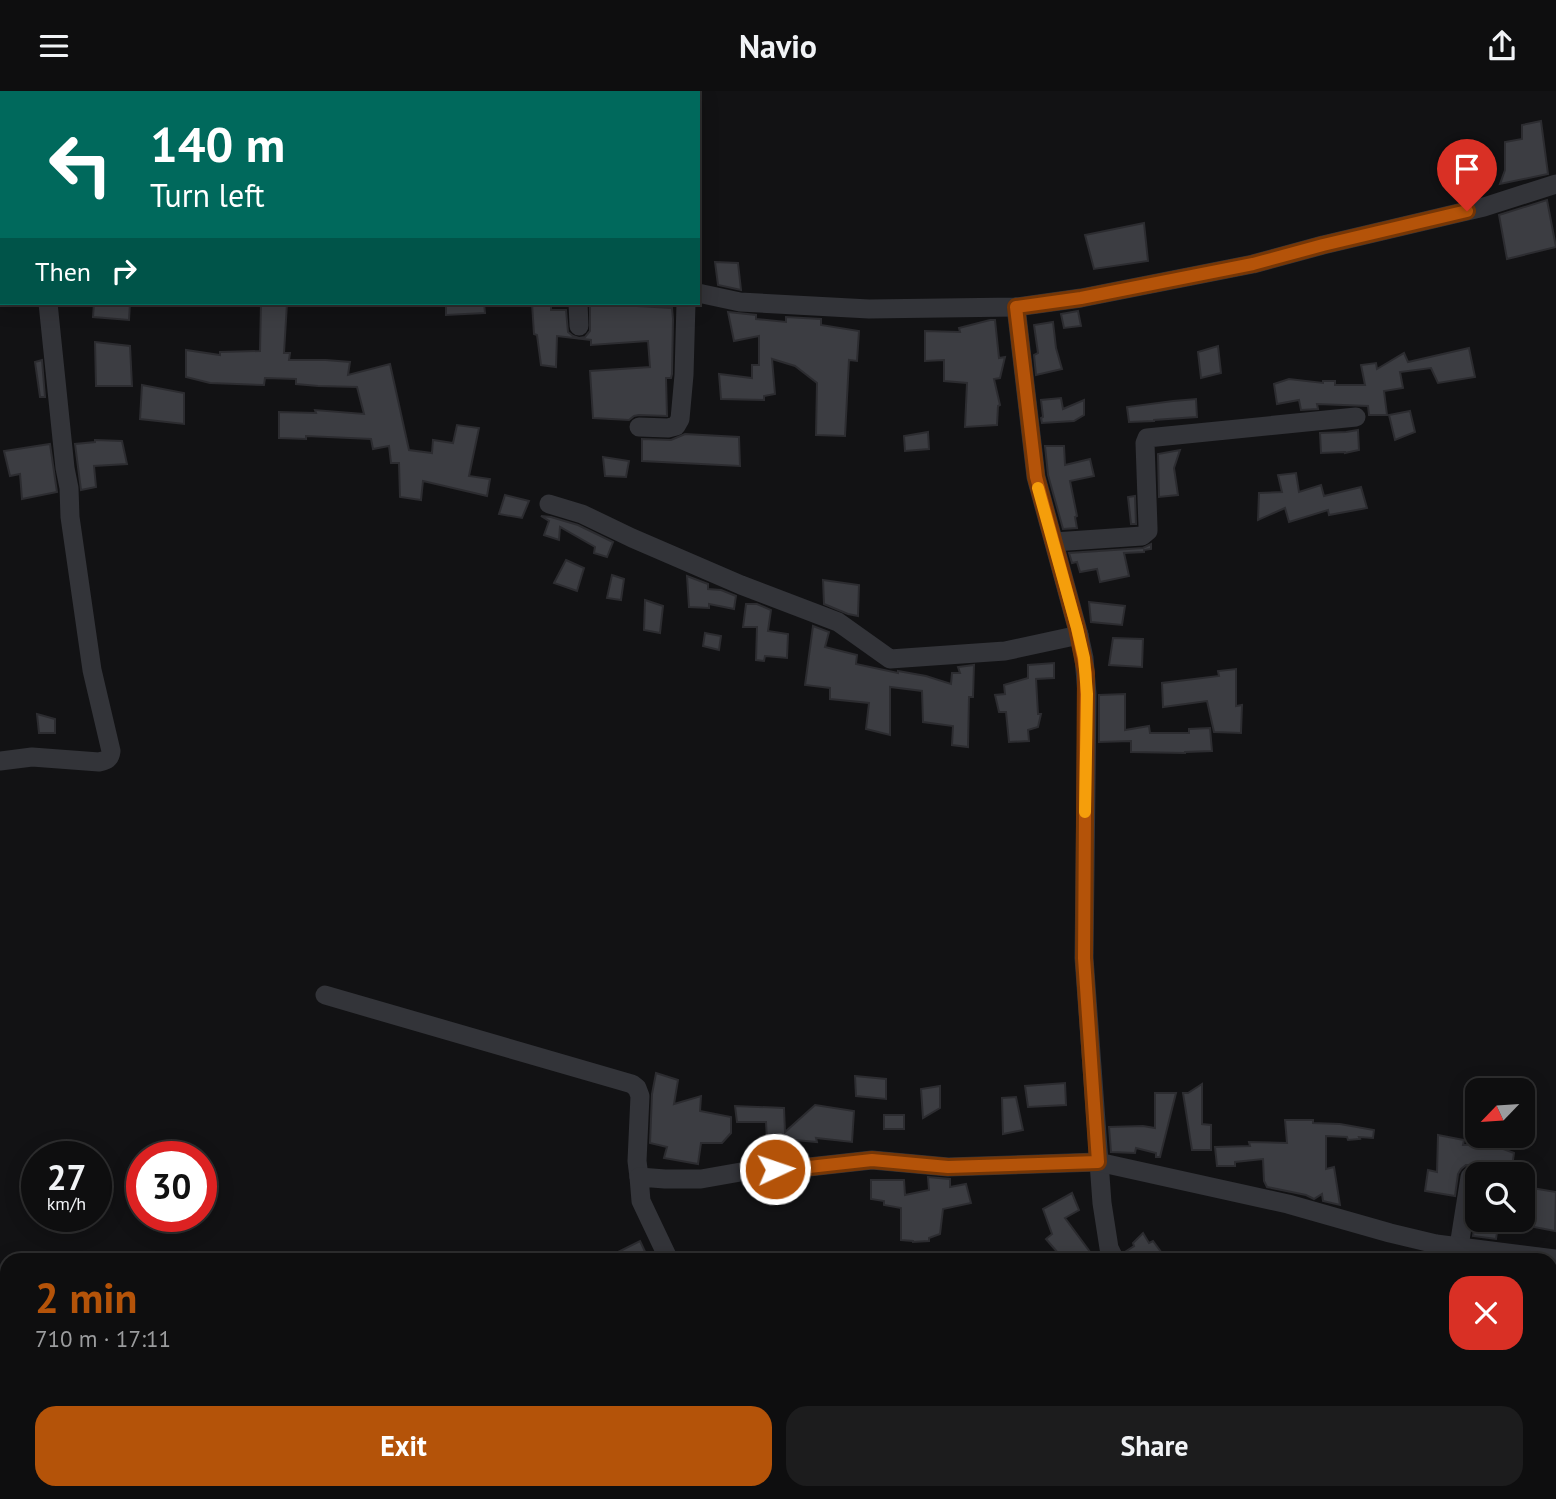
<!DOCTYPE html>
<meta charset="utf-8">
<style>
:root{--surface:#0e0e0f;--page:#1c1c1d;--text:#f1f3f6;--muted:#9b9c9e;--line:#2e2e2f;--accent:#b45309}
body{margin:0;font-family:"PT Sans",sans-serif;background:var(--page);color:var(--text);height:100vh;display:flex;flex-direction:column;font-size:26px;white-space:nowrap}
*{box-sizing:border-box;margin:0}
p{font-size:23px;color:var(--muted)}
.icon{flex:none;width:38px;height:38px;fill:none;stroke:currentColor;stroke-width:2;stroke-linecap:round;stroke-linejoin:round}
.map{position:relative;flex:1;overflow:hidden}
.drawer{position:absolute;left:0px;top:1162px;width:1558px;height:247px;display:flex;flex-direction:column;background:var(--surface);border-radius:21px 21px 0 0;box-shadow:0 4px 18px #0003,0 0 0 2px var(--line)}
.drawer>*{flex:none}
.top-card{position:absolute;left:0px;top:0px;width:700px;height:214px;box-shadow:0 4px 18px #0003,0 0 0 2px var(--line);background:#00695c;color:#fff;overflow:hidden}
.needle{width:46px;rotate:245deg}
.tools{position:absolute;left:1465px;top:987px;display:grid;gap:14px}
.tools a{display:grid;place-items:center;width:70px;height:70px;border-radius:14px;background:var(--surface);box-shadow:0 4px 18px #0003,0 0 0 2px var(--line);font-size:35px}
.speed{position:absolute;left:21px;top:1050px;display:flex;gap:14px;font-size:35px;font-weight:700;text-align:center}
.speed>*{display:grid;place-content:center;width:91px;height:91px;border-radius:50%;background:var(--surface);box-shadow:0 4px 18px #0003,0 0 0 2px var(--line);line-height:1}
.speed small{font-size:18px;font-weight:400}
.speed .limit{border:10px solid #d22;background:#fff;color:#111}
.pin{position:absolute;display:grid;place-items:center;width:60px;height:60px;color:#fff;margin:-72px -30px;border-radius:50% 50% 50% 0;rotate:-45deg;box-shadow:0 0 7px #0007}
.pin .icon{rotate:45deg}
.me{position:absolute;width:77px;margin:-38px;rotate:87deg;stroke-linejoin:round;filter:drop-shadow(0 0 5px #0008)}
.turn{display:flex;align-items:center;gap:24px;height:147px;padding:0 35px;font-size:32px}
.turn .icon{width:91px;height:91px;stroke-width:2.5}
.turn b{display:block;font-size:49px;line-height:60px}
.then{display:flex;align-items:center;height:66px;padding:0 35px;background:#0003;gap:14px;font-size:26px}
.round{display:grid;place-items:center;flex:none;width:74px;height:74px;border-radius:21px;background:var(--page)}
.headline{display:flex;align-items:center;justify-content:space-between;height:119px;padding:0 35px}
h1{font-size:42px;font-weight:600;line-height:52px;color:var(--accent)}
.cta{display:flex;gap:14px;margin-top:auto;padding:14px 35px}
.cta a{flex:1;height:80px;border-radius:21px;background:var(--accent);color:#fff;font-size:28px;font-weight:600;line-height:80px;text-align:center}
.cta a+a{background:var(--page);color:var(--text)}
header{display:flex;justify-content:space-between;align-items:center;height:91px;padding:0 35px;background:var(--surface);font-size:32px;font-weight:600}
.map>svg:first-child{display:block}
.building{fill:#3c3d42;stroke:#2c2c30;stroke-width:2}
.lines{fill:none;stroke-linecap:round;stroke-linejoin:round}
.minor{stroke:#333439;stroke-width:19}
.route-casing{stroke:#753606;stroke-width:18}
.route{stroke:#b45309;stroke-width:12}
.slow{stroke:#f59e0b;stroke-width:12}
</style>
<header><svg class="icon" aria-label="menu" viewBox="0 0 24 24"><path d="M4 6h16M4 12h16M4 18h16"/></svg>Navio<svg class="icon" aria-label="share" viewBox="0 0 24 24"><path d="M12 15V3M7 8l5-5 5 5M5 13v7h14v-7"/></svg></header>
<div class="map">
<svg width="1556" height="1408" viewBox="0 0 1556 1408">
<rect width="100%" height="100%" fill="#121214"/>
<g class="building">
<polygon points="1541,30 1548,83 1500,93 1505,79 1505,51 1522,48 1522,34"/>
<polygon points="1547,109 1556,156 1507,168 1499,124"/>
<polygon points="1144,132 1148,170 1094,178 1085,144"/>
<polygon points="715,171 738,172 741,199 718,194"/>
<polygon points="94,212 130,212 129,229 93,226"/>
<polygon points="261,212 287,212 284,262 290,262 289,269 326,269 350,271 348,284 390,273 409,359 432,362 433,349 453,352 457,334 479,337 469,385 490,388 487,405 423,390 421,409 400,406 399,372 391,372 389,355 373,358 371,348 306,345 306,348 279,347 279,321 316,322 315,319 364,323 357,296 318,295 296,293 296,288 265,287 264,294 210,292 186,286 186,259 220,264 220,261 260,260"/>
<polygon points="446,212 484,212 485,222 446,224"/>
<polygon points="532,212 551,212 551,219 566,219 568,241 573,245 579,247 585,246 590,240 590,212 638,212 638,215 672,217 673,228 672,283 671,287 666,287 667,325 639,324 634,325 629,329 593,327 590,280 650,276 648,250 591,254 591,249 557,245 556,276 541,274 537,244 534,243"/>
<polygon points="1078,220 1081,235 1064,237 1061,223"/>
<polygon points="728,221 756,224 756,228 786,231 786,226 821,228 821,234 859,240 857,270 849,269 845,345 816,344 817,292 795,275 772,268 775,303 764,305 764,309 721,308 719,283 752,287 752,274 759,274 759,245 734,250"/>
<polygon points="990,229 995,229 999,267 1005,266 1000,287 994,288 1000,314 998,315 997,334 965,336 967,292 944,290 944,269 925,270 925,240 960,241 959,237"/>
<polygon points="1053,231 1056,257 1062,278 1036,284 1034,264 1038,262 1034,234"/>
<polygon points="95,251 130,255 132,295 96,295"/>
<polygon points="1218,255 1221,282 1201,287 1198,261"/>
<polygon points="1469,257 1475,286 1438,292 1431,277 1400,281 1403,297 1384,300 1387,324 1369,324 1368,315 1317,313 1318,318 1301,319 1299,309 1277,313 1274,293 1289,288 1323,292 1323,290 1335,290 1335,294 1365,294 1361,274 1376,272 1377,278 1404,262 1408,271"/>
<polygon points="42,269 45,306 40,306 35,271"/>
<polygon points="142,294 184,302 184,333 140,328"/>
<polygon points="1061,307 1063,318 1084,309 1084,324 1074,330 1042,332 1041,327 1043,326 1041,309"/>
<polygon points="1196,308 1197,326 1154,329 1154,330 1129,331 1127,316 1173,310"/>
<polygon points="1410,320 1415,341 1395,349 1389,324"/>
<polygon points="1358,339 1359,359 1345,362 1345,361 1321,362 1320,342 1346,341"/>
<polygon points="928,341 929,358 905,360 904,345"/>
<polygon points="685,343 739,346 740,375 642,370 642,348 671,349"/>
<polygon points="95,349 122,350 127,373 94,375 96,396 81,399 75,353 95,351"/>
<polygon points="50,353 57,401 22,408 20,383 10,385 4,360"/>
<polygon points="1045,355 1064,355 1065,374 1090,368 1094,385 1070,390 1077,425 1075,426 1077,437 1063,438 1048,384"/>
<polygon points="1180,359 1174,377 1178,404 1159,406 1158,363"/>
<polygon points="603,366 629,370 626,386 605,385"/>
<polygon points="1296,382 1299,401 1321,394 1324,405 1361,396 1367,417 1329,424 1328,419 1289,431 1285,417 1258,429 1259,402 1282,401 1278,384"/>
<polygon points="505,404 529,410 522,427 499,423"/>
<polygon points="1135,405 1136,433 1131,433 1128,406"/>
<polygon points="541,425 551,426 578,434 613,451 607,466 594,462 595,456 560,436 559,449 544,444 549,430"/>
<polygon points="1151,453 1151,458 1144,459 1144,461 1124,462 1129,485 1100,491 1097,478 1080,481 1077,471 1072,472 1069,462 1143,457"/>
<polygon points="566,469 584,477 577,500 554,492"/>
<polygon points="612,484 624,488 621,509 607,507"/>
<polygon points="687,485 708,493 708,498 721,499 736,505 734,518 709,513 709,517 689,516"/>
<polygon points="823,489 859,494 858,525 848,523 824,513"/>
<polygon points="645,509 663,515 660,542 644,539"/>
<polygon points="1089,511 1125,515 1122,534 1091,531"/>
<polygon points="746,513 757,513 771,519 768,540 788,543 787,567 765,565 764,570 756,569 757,536 743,536"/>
<polygon points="813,535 829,541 825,556 857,564 856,573 898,582 898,580 926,585 951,593 952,582 960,582 958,576 974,574 973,606 969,606 968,656 952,654 953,635 923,631 922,600 890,596 890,644 866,638 869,612 830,608 830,597 805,594"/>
<polygon points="705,542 721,545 719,559 703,555"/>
<polygon points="1113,547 1143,548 1142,576 1109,574"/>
<polygon points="1054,572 1054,587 1036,588 1038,623 1041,623 1038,636 1028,639 1029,650 1009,651 1006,621 999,621 995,604 1005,603 1004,594 1028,587 1028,574"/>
<polygon points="1236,578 1236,615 1242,614 1241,642 1214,641 1207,610 1163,616 1162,592 1219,585 1218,580"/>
<polygon points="1125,603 1125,639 1149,635 1150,642 1189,642 1189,638 1210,637 1212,660 1185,661 1185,662 1131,661 1131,650 1099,651 1099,604"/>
<polygon points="37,623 55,628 55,642 39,642"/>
<polygon points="656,982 678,989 674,1013 701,1005 700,1020 731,1026 731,1042 722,1052 701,1052 698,1073 664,1067 667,1056 650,1052 652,1003"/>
<polygon points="855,985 886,988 886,1008 856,1005"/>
<polygon points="1065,992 1066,1014 1028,1016 1025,995"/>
<polygon points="1202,993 1202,1033 1211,1034 1211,1059 1192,1059 1183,1002 1188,1002"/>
<polygon points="940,995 940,1017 923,1027 921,998"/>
<polygon points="1155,1002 1176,1002 1160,1066 1156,1066 1156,1062 1136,1057 1135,1062 1111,1061 1109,1036 1143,1035 1155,1037"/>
<polygon points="1016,1006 1023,1039 1003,1043 1002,1007"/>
<polygon points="815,1014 854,1020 852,1051 816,1047 817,1051 785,1048 786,1055 775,1047 767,1049 766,1031 737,1031 735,1015 784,1017 785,1041"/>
<rect x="884" y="1024" width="20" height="14"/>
<polygon points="1285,1029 1313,1029 1313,1032 1340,1033 1374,1039 1373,1047 1359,1046 1360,1048 1348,1049 1347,1046 1326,1045 1326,1078 1334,1076 1340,1114 1323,1110 1322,1103 1314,1108 1306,1104 1267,1096 1264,1090 1263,1068 1235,1071 1235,1075 1217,1075 1215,1056 1250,1055 1249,1051 1287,1052"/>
<polygon points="1438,1044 1464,1049 1463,1054 1490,1053 1514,1062 1511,1083 1491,1083 1473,1074 1466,1074 1461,1078 1458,1083 1455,1105 1425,1100 1428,1079 1437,1081"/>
<polygon points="928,1086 950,1088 950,1096 966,1093 971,1112 943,1118 940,1143 929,1147 929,1150 913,1151 913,1150 901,1149 901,1117 884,1114 884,1110 871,1108 871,1089 904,1089 905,1104 929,1099"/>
<polygon points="1526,1096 1556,1101 1555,1140 1534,1136 1534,1114 1526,1114"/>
<polygon points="1072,1102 1079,1119 1065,1127 1096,1169 1064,1169 1046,1148 1052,1143 1043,1118"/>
<polygon points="1476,1129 1499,1129 1496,1148 1473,1145"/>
<polygon points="1143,1142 1149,1152 1153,1150 1167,1169 1127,1169 1125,1161 1134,1155 1133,1152"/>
<polygon points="640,1150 649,1169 602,1169"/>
</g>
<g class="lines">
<g class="minor">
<polyline points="153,0 153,2"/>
<polyline points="0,162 2,161"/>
<polyline points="698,202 740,211 869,218 1016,216 1081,207 1253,173 1323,154 1484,116 1556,93"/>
<polyline points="578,212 579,235"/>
<polyline points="1016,216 1036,386 1079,544 1084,567 1087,603 1084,867 1102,1112 1109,1157 1115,1169"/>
<polyline points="639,336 668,337 676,335 680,328 684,284 686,212"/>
<polyline points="549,413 582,423 632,447 741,494 838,531 890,568 1005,560 1079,544"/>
<polyline points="1054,451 1142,445 1148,440 1148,436 1145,352 1147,347 1356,326"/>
<path d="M0 670 32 666 99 671C107 669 110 668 111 660L92 579 70 426 69 397 65 377 48 212"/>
<polyline points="325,904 632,993 637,997 640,1005 637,1070 639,1086"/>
<polyline points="1457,1168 1470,1086"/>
<polyline points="669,1169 641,1110 639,1086 665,1088 701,1088 752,1079 809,1076 872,1069 948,1076 1098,1071 1288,1113 1390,1142 1436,1153 1556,1168"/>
<polyline points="1550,1212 1556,1189"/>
<polyline points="1550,1311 1556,1309"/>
<polyline points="0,1331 7,1374"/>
<polyline points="11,1402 12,1408"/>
<polyline points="854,1402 863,1408"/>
<polyline points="1141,1402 1149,1408"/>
<polyline points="1465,1402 1470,1408"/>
</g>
</g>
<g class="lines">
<g class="route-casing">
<polyline id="route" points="775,1078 809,1076 872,1069 948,1076 1098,1071 1084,867 1086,582 1077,537 1036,386 1016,216 1081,207 1253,173 1323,154 1467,120"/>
</g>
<use href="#route" class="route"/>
<polyline class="slow" points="1038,397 1077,537 1084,567 1087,603 1085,721"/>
</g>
</svg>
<div class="tools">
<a><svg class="needle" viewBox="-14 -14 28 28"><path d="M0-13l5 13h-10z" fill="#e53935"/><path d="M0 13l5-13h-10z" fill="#9b9c9e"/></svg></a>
<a><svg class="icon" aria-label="search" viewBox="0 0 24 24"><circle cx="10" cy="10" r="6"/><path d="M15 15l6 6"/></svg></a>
</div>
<div class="speed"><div>27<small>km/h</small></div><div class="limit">30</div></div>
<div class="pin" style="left:1467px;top:120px;background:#d93025"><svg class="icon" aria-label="arrive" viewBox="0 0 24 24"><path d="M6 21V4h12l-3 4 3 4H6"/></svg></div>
<svg class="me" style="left:775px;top:1078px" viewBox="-20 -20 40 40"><circle r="17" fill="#b45309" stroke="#fff" stroke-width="3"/><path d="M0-11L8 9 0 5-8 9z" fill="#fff"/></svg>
<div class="top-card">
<div class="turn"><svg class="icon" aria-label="left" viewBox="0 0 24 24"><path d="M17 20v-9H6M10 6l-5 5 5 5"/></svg><div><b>140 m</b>Turn left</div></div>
<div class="then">Then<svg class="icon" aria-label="right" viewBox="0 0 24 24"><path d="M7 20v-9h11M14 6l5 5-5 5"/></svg></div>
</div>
<section class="drawer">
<div class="headline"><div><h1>2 min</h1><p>710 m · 17:11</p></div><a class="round" style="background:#d93025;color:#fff"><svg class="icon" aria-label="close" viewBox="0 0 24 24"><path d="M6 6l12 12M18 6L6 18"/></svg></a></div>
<div class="cta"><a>Exit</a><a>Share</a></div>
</section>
</div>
